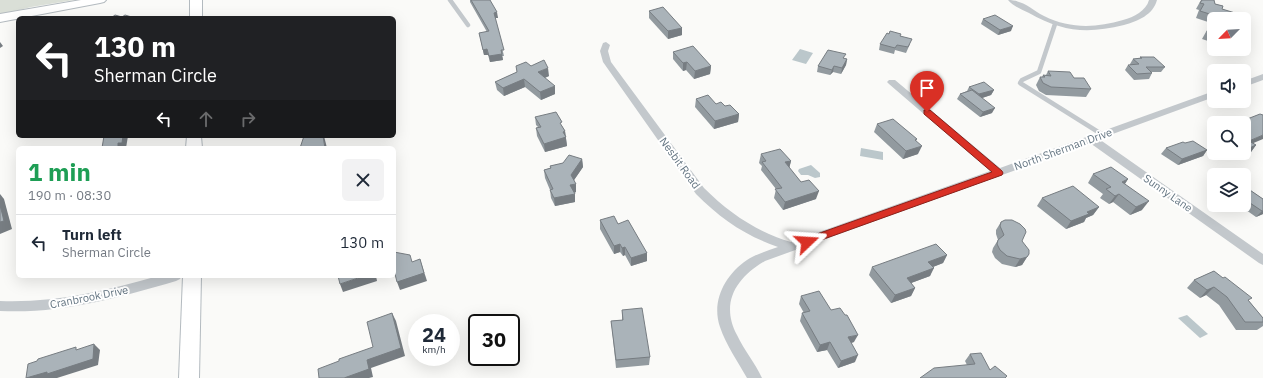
<!DOCTYPE html>
<meta charset="utf-8">
<style>
:root{--surface:#fff;--page:#f2f2f3;--text:#1f2937;--muted:#747a83;--line:#e0e1e3}
body{margin:0;font-family:"IBM Plex Sans",sans-serif;background:var(--page);color:var(--text);height:100vh;display:flex;flex-direction:column;font-size:15px;white-space:nowrap}
*{box-sizing:border-box;margin:0}
p{font-size:13px;color:var(--muted)}
.icon{flex:none;width:22px;height:22px;fill:none;stroke:currentColor;stroke-width:2;stroke-linecap:round;stroke-linejoin:round}
.map{position:relative;flex:1;overflow:hidden}
.panel{position:absolute;left:16px;top:146px;width:380px;height:132px;display:flex;flex-direction:column;background:var(--surface);border-radius:6px;box-shadow:0 4px 16px #0002}
.panel>*{flex:none}
.top-card{position:absolute;left:16px;top:16px;width:380px;height:122px;border-radius:6px;box-shadow:0 4px 16px #0002;background:#202124;color:#fff;overflow:hidden}
.needle{width:26px;rotate:246deg}
.controls{position:absolute;left:1207px;top:12px;display:grid;gap:8px}
.controls a{display:grid;place-items:center;width:44px;height:44px;border-radius:6px;background:var(--surface);box-shadow:0 4px 16px #0002;font-size:20px}
.speed{position:absolute;left:408px;top:314px;display:flex;gap:8px;font-size:20px;font-weight:700;text-align:center}
.speed>*{display:grid;place-content:center;width:52px;height:52px;border-radius:50%;background:var(--surface);box-shadow:0 4px 16px #0002;line-height:1}
.speed small{font-size:10px;font-weight:400}
.speed .limit{border:2px solid #111;border-radius:6px;background:#fff;color:#111}
.pin{position:absolute;display:grid;place-items:center;width:34px;height:34px;color:#fff;margin:-41px -17px;border-radius:50% 50% 50% 0;rotate:-45deg;box-shadow:0 0 4px #0007}
.pin .icon{rotate:45deg}
.me{position:absolute;width:44px;margin:-22px;rotate:70deg;stroke-linejoin:round;filter:drop-shadow(0 0 3px #0008)}
.turn{display:flex;align-items:center;gap:14px;height:84px;padding:0 12px;font-size:18px}
.turn .icon{width:52px;height:52px;stroke-width:2.5}
.turn b{display:block;font-size:28px;line-height:34px}
.lanes{display:flex;align-items:center;height:38px;padding:0 12px;background:#0003;justify-content:center;gap:20px;direction:ltr}
.lanes .off{opacity:.35}
.round{display:grid;place-items:center;flex:none;width:42px;height:42px;border-radius:6px;background:var(--page)}
.summary{display:flex;align-items:center;justify-content:space-between;height:68px;padding:0 12px}
h1{font-size:24px;font-weight:800;line-height:30px;color:#1e9e55}
ul{padding:0;list-style:none}
li{display:flex;align-items:center;gap:12px;height:56px;padding:0 12px;border-top:1px solid var(--line)}
li div{flex:1}
li b{display:block;font-size:15px}
li em{font-style:normal}
.map>svg:first-child{display:block}
.green{fill:#dadfd7}
.water{fill:#bbc7cb}
.lines{fill:none;stroke-linecap:round;stroke-linejoin:round}
.secondary-casing{stroke:#b3babf;stroke-width:2}
.lane{stroke:#c3c8cc;stroke-width:4.5}
.street{fill:#c3c8cc;fill-rule:evenodd}
.secondary{fill:#fff;fill-rule:evenodd}
.wall{fill:#929a9f}
.shaded-wall{fill:#777d82}
.building{fill:#aab3b9;stroke:#777d82}
.route{fill:#d93025;stroke:#8d1f18}
.labels{text-anchor:middle;stroke-width:4;stroke-linejoin:round;paint-order:stroke}
.street-label{font-size:11px;fill:#657683;stroke:#fff}
</style>
<div class="map">
<svg width="1263" height="378" viewBox="0 0 1263 378">
<rect width="100%" height="100%" fill="#fafaf8"/>
<polygon class="green" points="0,0 74,0 31,7 0,15"/>
<g class="water">
<polygon points="800,49 813,53 806,64 792,60"/>
<polygon points="861,148 883,152 883,160 860,156"/>
<polygon points="811,165 820,173 820,177 815,178 808,175 801,175 798,171 799,169"/>
<polygon points="1187,315 1208,334 1200,338 1178,318"/>
</g>
<g class="lines">
<g class="secondary-casing">
<g id="secondary">
<polygon points="81,0 106,0 104,2 100,3 0,22 0,14"/>
<rect x="190" y="0" width="12" height="18"/>
<polygon points="187,136 201,136 202,148 186,148"/>
<polygon points="183,276 201,276 199,378 179,378"/>
</g>
</g>
<g class="lane">
<polyline points="450,0 468,25"/>
<polyline points="1055,24 1039,72 1022,80 1020,83 1103,135"/>
</g>
<g class="street">
<path d="M1008 0C1023 0 1031 9 1044 16 1070 29 1096 28 1123 20 1134 17 1146 11 1149 0H1157C1153 15 1138 21 1124 25 1087 34 1063 32 1029 13 1022 10 1013 6 1008 0Z"/>
<path d="M606 42 610 45 608 51 611 62 704 188C729 213 757 232 791 242L990 171 889 84 887 82 889 80H895L1000 168 1214 91V97L1099 139 1263 254V265L1259 263 1090 143 765 261C736 278 720 303 737 335 744 350 755 363 762 378H747C738 362 726 345 720 327 711 301 725 275 747 260 756 254 767 251 778 247 744 235 721 219 696 194L603 62 600 51 603 43Z"/>
<polygon points="1263,74 1263,80 1244,87 1244,81"/>
<path d="M158 276H182L180 279 176 281C118 298 61 314 0 311V301C55 303 106 291 158 276Z"/>
</g>
<use href="#secondary" class="secondary"/>
</g>
<g class="wall">
<polygon points="470,0 490,0 498,18 495,18 504,56 502,56 503,60 490,62 488,55 484,55 479,33 487,32 470,2"/>
<polygon points="1201,0 1214,0 1215,4 1223,6 1214,19 1214,48 1207,45 1208,41 1202,39 1211,23 1196,18 1199,10 1196,9"/>
<polygon points="649,11 682,28 682,35 668,39 649,18"/>
<polygon points="983,19 1011,31 998,35 981,24"/>
<polygon points="900,36 910,44 906,53 895,50 894,54 879,50 880,44"/>
<polygon points="1218,49 1227,49 1225,51"/>
<polygon points="673,52 711,66 710,74 694,79 686,70 683,71 673,59"/>
<polygon points="1140,57 1165,67 1161,72 1151,72 1152,73 1149,79 1134,80 1125,70 1128,65 1130,65 1130,64 1133,59 1140,58"/>
<polygon points="844,59 847,59 846,65 841,74 833,72 830,75 817,72 818,66"/>
<polygon points="531,66 549,76 545,78 555,94 541,100 525,87 504,96 497,90 495,82"/>
<polygon points="1048,71 1074,78 1091,89 1086,97 1046,95 1039,91 1036,85 1040,77 1042,77 1043,75 1046,75"/>
<polygon points="969,87 994,90 991,95 982,98 992,113 980,117 957,99 960,94 967,91"/>
<polygon points="696,99 725,106 739,114 738,122 714,129 695,107"/>
<polygon points="535,117 562,126 565,131 567,146 545,152 537,136 536,128 538,127 536,125"/>
<polygon points="1244,123 1253,143 1256,145 1251,152 1240,156 1234,153 1244,153"/>
<polygon points="877,124 917,139 916,141 918,154 903,159 874,132"/>
<polygon points="1214,132 1214,141 1209,138"/>
<polygon points="1166,148 1207,150 1203,156 1178,165 1161,154"/>
<polygon points="761,154 791,161 789,168 801,182 816,199 783,210 774,198 776,189 761,170 762,166 759,163"/>
<polygon points="582,159 583,167 574,180 576,192 574,193 575,202 555,206 551,198 550,190 545,178 544,170 550,168 550,166"/>
<polygon points="1093,174 1128,179 1125,184 1142,210 1130,215 1113,202 1109,204 1100,198 1103,194 1088,183"/>
<polygon points="1244,186 1263,199 1263,214 1256,217 1239,205 1244,205"/>
<polygon points="1042,198 1099,207 1093,215 1086,218 1084,222 1066,229 1037,206"/>
<polygon points="600,220 618,224 647,253 647,261 631,266 625,255 623,256 620,252 614,254 600,229"/>
<polygon points="1001,222 1022,241 1029,254 1022,265 1015,267 1002,264 995,258 992,252 993,248 998,240 996,234 996,230"/>
<polygon points="947,255 943,263 933,267 930,276 911,283 915,288 911,296 891,303 869,275 872,267"/>
<polygon points="1214,271 1249,301 1263,318 1263,326 1257,330 1236,330 1219,305 1206,295 1200,298 1187,288 1194,280"/>
<polygon points="801,296 831,310 854,342 851,343 855,362 838,368 827,350 817,352 800,321 802,313 804,313 799,304"/>
<polygon points="622,310 650,357 649,365 616,368 612,329 611,321 622,320"/>
<polygon points="970,354 990,370 1007,376 1005,378 920,378 967,365 965,361"/>
</g>
<g class="shaded-wall">
<polygon points="497,12 498,18 495,18 494,13"/>
<polygon points="1013,26 1011,31 998,35 1000,30"/>
<polygon points="682,28 682,35 668,39 668,31"/>
<polygon points="0,42 3,46 0,48"/>
<polygon points="487,49 488,55 484,55 483,50"/>
<polygon points="502,54 503,60 490,62 489,56"/>
<polygon points="847,59 846,65 841,74 842,68"/>
<polygon points="687,62 686,70 683,71 683,63"/>
<polygon points="711,66 710,74 694,79 695,71"/>
<polygon points="834,66 833,72 830,75 832,70"/>
<polygon points="548,68 549,76 539,80 538,72"/>
<polygon points="524,79 525,87 504,96 503,88"/>
<polygon points="555,86 555,94 541,100 540,92"/>
<polygon points="994,90 991,95 976,100 979,94"/>
<polygon points="995,108 992,113 980,117 983,112"/>
<polygon points="739,114 738,122 714,129 715,121"/>
<polygon points="565,131 567,146 545,152 544,144 563,132"/>
<polygon points="1263,135 1263,139 1244,147 1249,141"/>
<polygon points="123,136 128,136 126,148 118,148 118,143"/>
<polygon points="323,136 324,136 327,148 325,148"/>
<polygon points="1256,145 1251,152 1240,156 1242,153 1244,153 1244,151 1245,150"/>
<polygon points="922,146 918,154 903,159 906,151"/>
<polygon points="1207,150 1203,156 1178,165 1182,159"/>
<polygon points="582,159 583,167 572,183 571,175"/>
<polygon points="791,161 789,169 785,162"/>
<polygon points="1128,179 1122,188 1122,182"/>
<polygon points="576,184 576,192 571,194 570,185"/>
<polygon points="819,191 816,199 783,210 785,202"/>
<polygon points="0,194 4,199 12,229 0,234"/>
<polygon points="575,194 575,202 555,206 554,198"/>
<polygon points="1119,194 1113,202 1109,204 1115,196"/>
<polygon points="1149,201 1142,210 1130,215 1136,207"/>
<polygon points="1099,207 1093,215 1086,218 1084,222 1066,229 1071,221 1087,212"/>
<polygon points="1262,211 1263,211 1263,214 1256,217"/>
<polygon points="620,244 620,252 614,254 614,246"/>
<polygon points="625,247 625,255 623,256 622,248"/>
<polygon points="647,253 647,261 631,266 631,258"/>
<polygon points="947,255 943,263 925,270 928,262"/>
<polygon points="1027,257 1022,265 1015,267 1020,259"/>
<polygon points="420,259 427,281 400,290 397,282"/>
<polygon points="934,268 930,276 903,286 907,278"/>
<polygon points="364,276 376,276 377,281 343,292 340,284"/>
<polygon points="1214,287 1206,295 1200,298 1207,290"/>
<polygon points="915,288 911,296 891,303 895,295"/>
<polygon points="392,313 396,321 405,356 371,368 373,377 369,378 344,378 367,360"/>
<polygon points="858,335 854,342 844,345 848,337"/>
<polygon points="830,342 827,350 817,352 820,345"/>
<polygon points="94,344 100,350 98,365 57,378 26,378"/>
<polygon points="858,355 855,362 838,368 841,361"/>
</g>
<g class="building">
<polygon points="471,0 490,0 497,12 494,13 504,50 501,50 502,54 489,56 487,49 483,50 479,33 489,31"/>
<polygon points="1202,0 1214,0 1215,4 1223,6 1222,9 1245,16 1243,19 1214,19 1216,16 1200,11 1204,4 1200,3"/>
<polygon points="663,7 682,28 668,31 649,11"/>
<polygon points="115,15 122,17 125,15 135,18 111,18"/>
<polygon points="995,15 1013,26 1000,30 983,19"/>
<polygon points="1214,19 1214,40 1211,39 1213,34 1207,32"/>
<polygon points="890,31 901,34 900,36 912,39 908,47 897,45 895,48 880,44 887,33 889,34"/>
<polygon points="693,46 711,66 695,71 687,62 683,63 673,52"/>
<polygon points="828,50 846,54 843,58 847,59 842,68 834,66 832,70 818,66"/>
<polygon points="1140,57 1154,57 1165,67 1146,67 1152,73 1137,74 1128,65 1139,64 1133,59 1142,58"/>
<polygon points="544,60 548,68 538,72 555,86 540,92 524,79 503,88 495,82 517,72 516,66 526,62 531,66"/>
<polygon points="1048,71 1070,72 1074,78 1084,78 1091,89 1051,87 1043,83 1040,77 1045,77 1043,75 1051,76"/>
<polygon points="984,82 994,90 979,94 969,87"/>
<polygon points="972,90 995,108 983,112 960,94"/>
<polygon points="708,95 716,104 721,102 725,106 730,105 739,114 715,121 696,99"/>
<polygon points="556,112 562,122 560,123 565,131 563,132 566,137 544,144 536,128 541,127 535,117"/>
<polygon points="1260,114 1263,115 1263,135 1249,141 1256,145 1245,150 1244,149 1244,123 1237,123"/>
<polygon points="893,119 917,139 915,140 922,146 906,151 877,124"/>
<polygon points="104,136 123,136 122,143 118,143 118,148 102,148"/>
<polygon points="304,136 323,136 325,148 300,148"/>
<polygon points="1193,141 1207,150 1182,159 1166,148 1183,142 1185,143"/>
<polygon points="780,149 791,161 785,162 801,182 809,180 819,191 785,202 775,189 782,188 762,162 766,161 761,154"/>
<polygon points="569,155 582,159 571,175 576,184 570,185 575,194 554,198 550,190 553,189 544,170 551,168 550,166 563,163"/>
<polygon points="1111,167 1128,179 1122,182 1149,201 1136,207 1119,194 1115,196 1106,189 1111,187 1093,174"/>
<polygon points="1073,186 1099,207 1087,212 1089,214 1071,221 1042,198"/>
<polygon points="1244,186 1263,199 1263,211 1262,211 1244,199"/>
<polygon points="0,205 4,221 0,222"/>
<polygon points="614,216 618,224 628,220 647,253 631,258 625,247 622,248 620,244 614,246 600,220"/>
<polygon points="1005,220 1012,220 1020,224 1025,229 1026,232 1022,241 1029,250 1029,254 1027,257 1020,259 1007,256 1000,250 997,244 998,240 1004,235 1000,226 1001,222"/>
<polygon points="936,244 947,255 928,262 934,268 907,278 915,288 895,295 872,267"/>
<polygon points="394,252 410,255 412,262 420,259 424,273 397,282 394,270"/>
<polygon points="1214,271 1223,278 1225,277 1252,298 1248,300 1263,318 1263,322 1245,322 1227,297 1214,287 1207,290 1194,280"/>
<polygon points="338,276 364,276 340,284"/>
<polygon points="819,291 831,310 840,308 845,315 847,315 858,335 848,337 858,355 841,361 830,342 820,345 802,313 810,311 801,296"/>
<polygon points="642,308 650,357 616,360 611,321 623,320 622,310"/>
<polygon points="392,313 401,348 367,360 369,369 344,378 319,378 318,369 339,361 339,359 373,347 367,322"/>
<polygon points="94,344 93,359 47,374 47,372 26,378 28,364 37,361 38,359 76,347 76,350"/>
<polygon points="981,353 990,370 995,366 1007,376 1005,378 920,378 934,368 975,364 970,354"/>
</g>
<polygon class="route" points="924,110 930,110 1002,171 1003,173 1002,175 810,244 803,244 802,242 803,239 992,172 924,114"/>
<g class="labels">
<g class="street-label">
<text transform="translate(1063 149) rotate(-20)" y="4">North Sherman Drive</text>
<text transform="translate(680 163) rotate(54)" y="4">Nesbit Road</text>
<text transform="translate(1168 193) rotate(35)" y="4">Sunny Lane</text>
<text transform="translate(89 297) rotate(-11)" y="4">Cranbrook Drive</text>
</g>
</g>
</svg>
<div class="controls">
<a><svg class="needle" viewBox="-14 -14 28 28"><path d="M0-13l5 13h-10z" fill="#e53935"/><path d="M0 13l5-13h-10z" fill="#747a83"/></svg></a>
<a><svg class="icon" aria-label="sound" viewBox="0 0 24 24"><path d="M4 9h4l5-4v14l-5-4H4zM17 9q2 3 0 6"/></svg></a>
<a><svg class="icon" aria-label="search" viewBox="0 0 24 24"><circle cx="10" cy="10" r="6"/><path d="M15 15l6 6"/></svg></a>
<a><svg class="icon" aria-label="layers" viewBox="0 0 24 24"><path d="M12 4l9 5-9 5-9-5zM3 14l9 5 9-5"/></svg></a>
</div>
<div class="speed"><div>24<small>km/h</small></div><div class="limit">30</div></div>
<div class="pin" style="left:927px;top:112px;background:#d93025"><svg class="icon" aria-label="arrive" viewBox="0 0 24 24"><path d="M6 21V4h12l-3 4 3 4H6"/></svg></div>
<svg class="me" style="left:807px;top:242px" viewBox="-20 -20 40 40"><path d="M0-17L14 15 0 8-14 15z" fill="#d93025" stroke="#fff" stroke-width="4"/></svg>
<div class="top-card">
<div class="turn"><svg class="icon" aria-label="left" viewBox="0 0 24 24"><path d="M17 20v-9H6M10 6l-5 5 5 5"/></svg><div><b>130 m</b>Sherman Circle</div></div>
<div class="lanes"><svg class="icon" aria-label="left" viewBox="0 0 24 24"><path d="M17 20v-9H6M10 6l-5 5 5 5"/></svg><svg class="icon off" aria-label="ahead" viewBox="0 0 24 24"><path d="M12 20V5M6 11l6-6 6 6"/></svg><svg class="icon off" aria-label="right" viewBox="0 0 24 24"><path d="M7 20v-9h11M14 6l5 5-5 5"/></svg></div>
</div>
<section class="panel">
<div class="summary"><div><h1>1 min</h1><p>190 m · 08:30</p></div><a class="round"><svg class="icon" aria-label="close" viewBox="0 0 24 24"><path d="M6 6l12 12M18 6L6 18"/></svg></a></div>
<ul>
<li><svg class="icon" aria-label="left" viewBox="0 0 24 24"><path d="M17 20v-9H6M10 6l-5 5 5 5"/></svg><div><b>Turn left</b><p>Sherman Circle</p></div><em>130 m</em></li>
</ul>
</section>
</div>
